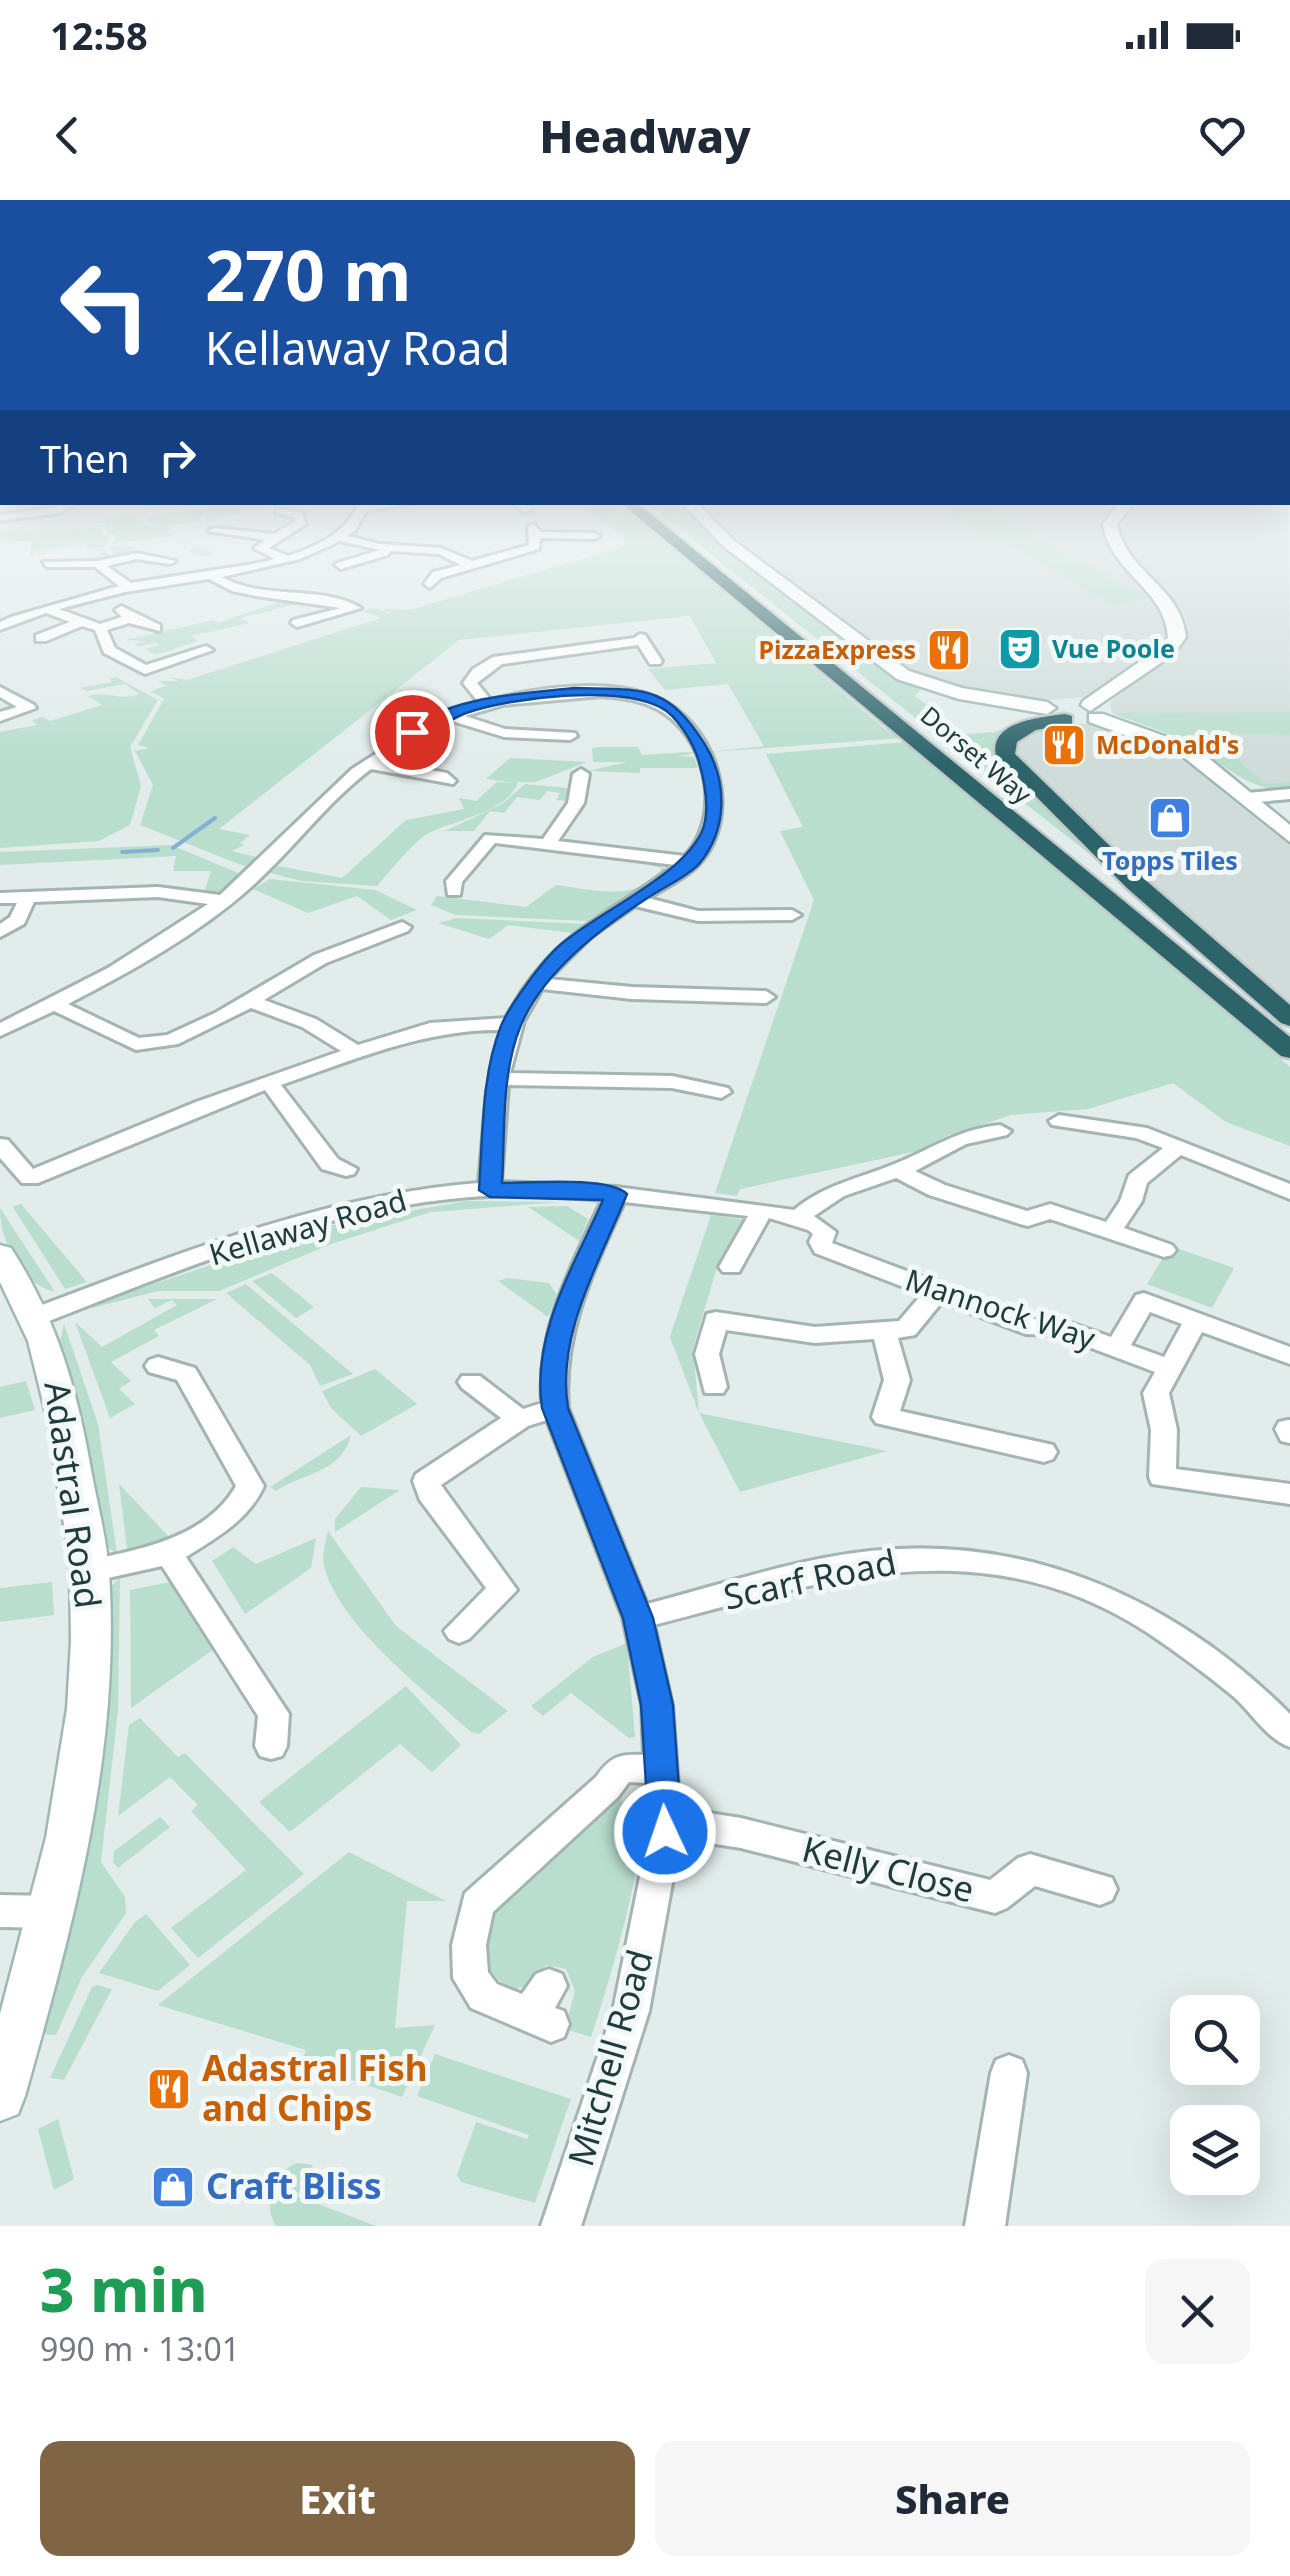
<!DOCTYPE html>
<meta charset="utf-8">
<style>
:root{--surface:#fff;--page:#f6f6f7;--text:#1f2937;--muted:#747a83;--accent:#806544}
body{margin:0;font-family:"Noto Sans",sans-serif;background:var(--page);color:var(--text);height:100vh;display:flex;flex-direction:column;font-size:38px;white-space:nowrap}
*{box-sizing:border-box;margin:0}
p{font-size:32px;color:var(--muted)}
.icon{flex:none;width:55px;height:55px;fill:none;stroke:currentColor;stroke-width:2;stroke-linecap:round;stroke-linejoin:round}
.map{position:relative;height:2026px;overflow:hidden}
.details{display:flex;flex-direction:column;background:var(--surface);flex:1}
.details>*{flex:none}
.guide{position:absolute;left:0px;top:0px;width:1290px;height:305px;box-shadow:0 10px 40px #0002;background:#1a4fa0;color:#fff;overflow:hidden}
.fabs{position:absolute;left:1170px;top:1795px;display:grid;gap:20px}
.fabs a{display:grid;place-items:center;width:90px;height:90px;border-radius:20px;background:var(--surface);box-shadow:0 10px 40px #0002;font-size:50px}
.pin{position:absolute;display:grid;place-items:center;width:85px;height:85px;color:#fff;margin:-42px;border:5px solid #fff;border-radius:50%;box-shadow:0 2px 10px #0007}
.me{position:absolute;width:110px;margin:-55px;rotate:357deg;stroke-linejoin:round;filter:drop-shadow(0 0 8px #0008)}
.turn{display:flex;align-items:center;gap:35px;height:210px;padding:0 40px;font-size:45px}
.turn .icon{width:130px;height:130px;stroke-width:2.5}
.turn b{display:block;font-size:70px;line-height:85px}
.then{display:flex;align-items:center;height:95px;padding:0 40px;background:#0003;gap:20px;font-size:38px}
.round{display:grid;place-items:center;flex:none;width:105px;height:105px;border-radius:20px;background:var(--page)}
.overview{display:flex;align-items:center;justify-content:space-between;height:170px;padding:0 40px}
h1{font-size:60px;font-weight:800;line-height:75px;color:#1e9e55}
.primary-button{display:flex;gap:20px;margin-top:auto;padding:20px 40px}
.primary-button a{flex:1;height:115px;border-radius:20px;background:var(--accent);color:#fff;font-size:40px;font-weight:800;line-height:115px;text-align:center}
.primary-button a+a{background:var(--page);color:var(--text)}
.status{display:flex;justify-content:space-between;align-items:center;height:70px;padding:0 50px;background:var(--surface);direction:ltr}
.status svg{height:28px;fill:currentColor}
header{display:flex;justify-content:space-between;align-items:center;height:130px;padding:0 40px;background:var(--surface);font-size:45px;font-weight:800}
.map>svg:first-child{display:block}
.built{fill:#cfdcda}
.green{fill:#b9dece}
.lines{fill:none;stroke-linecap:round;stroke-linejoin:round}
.stream{stroke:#87b0d3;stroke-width:4}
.street-casing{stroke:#a4b4b3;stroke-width:6}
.secondary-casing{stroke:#9fb8b7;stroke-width:5}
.highway-casing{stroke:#c1c8c9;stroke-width:5}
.street{fill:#fff;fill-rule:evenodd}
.secondary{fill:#fff;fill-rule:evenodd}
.highway{fill:#2c646a;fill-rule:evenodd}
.route{fill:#1a73e8;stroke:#114b97;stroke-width:2.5}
.labels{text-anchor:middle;stroke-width:10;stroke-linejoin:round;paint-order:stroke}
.far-culture-label{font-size:25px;font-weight:bold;fill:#0d838f;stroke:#f2f8f7;text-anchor:start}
.far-food-label{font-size:25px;font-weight:bold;fill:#c56008;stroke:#f2f8f7;text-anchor:end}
.far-street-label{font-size:25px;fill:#213c3d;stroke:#f2f8f7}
.far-shop-label{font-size:25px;font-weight:bold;fill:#366cbe;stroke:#f2f8f7}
.street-label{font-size:30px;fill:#213c3d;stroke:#f2f8f7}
.near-street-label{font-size:35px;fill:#213c3d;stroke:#f2f8f7}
.near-food-label{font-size:35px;font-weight:bold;fill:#c56008;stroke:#f2f8f7;text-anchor:start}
.near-shop-label{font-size:35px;font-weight:bold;fill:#366cbe;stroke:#f2f8f7;text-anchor:start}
</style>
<div class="status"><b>12:58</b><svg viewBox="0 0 49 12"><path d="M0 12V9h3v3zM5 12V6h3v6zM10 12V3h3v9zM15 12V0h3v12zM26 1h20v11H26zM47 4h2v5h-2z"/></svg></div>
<header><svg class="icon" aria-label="back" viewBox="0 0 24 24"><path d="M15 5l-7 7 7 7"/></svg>Headway<svg class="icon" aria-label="heart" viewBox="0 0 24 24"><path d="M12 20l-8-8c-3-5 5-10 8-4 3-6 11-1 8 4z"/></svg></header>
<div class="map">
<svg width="1290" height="2026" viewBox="0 0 1290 2026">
<rect width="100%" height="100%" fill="#e1eceb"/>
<g class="built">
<polygon points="1288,280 1290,512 1278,513 1112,513 1110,502 1175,450 1184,438 1186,419 1178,406 1156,396 1171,429 1162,446 1107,489 1084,497 1036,501 989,496 908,473 733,342 695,303 1288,302"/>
<polygon points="1062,523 1096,524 1169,544 1267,622 1290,646 1290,808 1204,735 1017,558 1015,541 1030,530"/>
<polygon points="1207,533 1290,535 1290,589 1268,590"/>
</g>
<g class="green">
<polygon points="577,302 620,303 885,529 901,538 712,552 764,546 728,484 665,490 648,469 716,463 690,416 459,440 219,629 250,635 240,643 245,645 231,651 262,658 249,668 140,625 153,585 135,551 149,548 138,545 164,499 151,491 166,486 158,481 179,481 170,477 187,480 381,418 360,410 375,408 393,415 384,409 410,410 624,346 624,337"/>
<path d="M225 303 272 306 269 311 270 306C249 307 242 316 219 316L214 322H207L205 315 197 316 203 322 174 324 167 332 215 354 202 357 188 351 198 347 174 336 110 344 117 337 112 333 103 349 111 357 115 356 108 347H138L122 352 131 354 92 359 104 351 91 350 84 344 36 352 30 358 32 341 0 340V333L19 329 24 333C49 329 73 330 100 328L104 335 109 334 106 327 94 326 107 323 103 320 132 314 151 327 157 325 145 319Z"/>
<polygon points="647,303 683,303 923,486 915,496 957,528 933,532"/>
<polygon points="933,303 978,303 1125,386 1152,397 1113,406 1007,343 990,340"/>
<polygon points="267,395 304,402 241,418 249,423 191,436 198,441 156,455 145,449 159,445 156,443 138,447 134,445 144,441 125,440 214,420 218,423 281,401"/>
<path d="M116 477 158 500 130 547 141 586 130 625 99 641 0 648V532L37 525 32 520 43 517 50 521 102 505 88 496C106 491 120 501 139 494L125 484 87 491 80 488 112 482 109 479Z"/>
<path d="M1290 512V535L1208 533 1265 584 1290 582V589C1246 593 1223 561 1186 542 1163 530 1136 523 1112 513Z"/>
<polygon points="1038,519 999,544 1124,681 939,536 994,532"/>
<polygon points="905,542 1290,867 1290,946 1226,922 1173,883 1088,909 1011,915 947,936 918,951 740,989 737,996 715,993 814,700 780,631 803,627 766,554"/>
<polygon points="599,547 638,547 642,555 690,552 694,553 680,556 694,557 698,568 640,568 640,573 588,571 627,562 593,562 592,548"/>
<path d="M510 558 587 562 536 582H518C510 610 458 620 433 631 413 640 392 670 377 686L301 681 270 673 278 666 342 678 406 620 464 609 459 598 476 601 497 582 515 583 486 579Z"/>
<polygon points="525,584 568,588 567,601 556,600 560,593 547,591 540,600 517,597 504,613 490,611 474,631 445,631 502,604"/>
<polygon points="171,645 243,675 220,692 204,693 211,671 173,671 176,656 0,665 0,652"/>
<path d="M654 662 668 671 586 721 456 715 431 705 437 696 526 707 556 685C590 689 640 704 662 668L652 666Z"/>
<polygon points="270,679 375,690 417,710 391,720 357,696 308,713 253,689"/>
<polygon points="458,718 584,724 572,733 508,725 489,739 438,723"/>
<polygon points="466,1001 560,1002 431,1012 331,1044 219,1091 158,1091 92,1108 90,1105 332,1025"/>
<polygon points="21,1004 87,1082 65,1089 13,1007"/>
<polygon points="567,1006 588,1019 579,1041 528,1007"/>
<path d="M0 1008 55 1092C20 1084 0 1041 0 1008Z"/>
<polygon points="711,1015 747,1020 717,1067 693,1148 699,1213 887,1251 740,1292 699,1213 670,1137"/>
<polygon points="1170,1046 1234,1068 1212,1108 1147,1084"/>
<polygon points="272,1073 314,1107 296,1118 252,1081"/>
<polygon points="508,1078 549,1083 557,1095 548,1117 498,1081"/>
<polygon points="246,1084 353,1174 320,1186 310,1165 226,1093"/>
<polygon points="148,1099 217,1099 154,1130 159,1136 111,1162 131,1181 119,1189 135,1204 110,1218 75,1122 102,1147 177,1105 172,1100 155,1108"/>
<polygon points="64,1124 98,1224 117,1354 102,1343 84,1228 59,1145"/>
<polygon points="375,1169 417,1204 361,1236 331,1208 322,1191"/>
<polygon points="26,1181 35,1210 0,1218 0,1187"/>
<path d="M351 1235C342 1273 302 1273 276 1291L270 1287Z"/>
<polygon points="119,1284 171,1339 128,1356"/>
<polygon points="361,1287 400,1290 335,1332 335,1319"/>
<path d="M328 1331 396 1426 508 1511 479 1534 471 1532C425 1490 344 1430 325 1370 321 1358 325 1343 328 1331Z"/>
<polygon points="316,1338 311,1368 245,1414 212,1361 233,1347 256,1364"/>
<polygon points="120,1378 118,1510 101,1662 125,1697 126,1713 82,1777 56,1835 39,1834 107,1390"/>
<polygon points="52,1382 54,1415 0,1422 0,1388"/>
<polygon points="170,1382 214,1449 131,1508 130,1390"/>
<polygon points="627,1443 635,1537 629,1538 571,1493 543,1516 531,1506 593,1457"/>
<polygon points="406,1486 461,1545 432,1572 400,1544 290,1632 259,1602"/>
<polygon points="140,1518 178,1557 185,1553 304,1674 198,1758 171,1728 246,1670 191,1611 198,1605 170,1577 118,1616 129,1525"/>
<path d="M617 1599C626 1603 636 1608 639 1619 648 1656 605 1796 591 1837L565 1829 575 1791 566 1769 546 1765 534 1782 515 1790C481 1777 478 1738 494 1708L602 1605Z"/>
<polygon points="160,1617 170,1627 118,1668 113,1662 114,1651"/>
<polygon points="349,1652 446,1701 407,1701 395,1828 435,1825 402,1897 301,1863 306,1850 158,1805"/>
<polygon points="146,1714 190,1765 158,1791 99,1773 135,1722"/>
<polygon points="97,1785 112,1789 64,1880 50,1878 92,1787"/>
<polygon points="435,1854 571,1899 535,2003 461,1982 457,1975 476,1922 527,1939 529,1935 417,1896"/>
<polygon points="58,1919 74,1979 54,1990 38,1929"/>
<path d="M297 1963 313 1965 297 1996 376 2026H276C262 2003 272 1973 297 1963Z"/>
</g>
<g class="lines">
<g class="stream">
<polyline points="173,648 215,618"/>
<polyline points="122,652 158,650"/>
</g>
<g class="street-casing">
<g id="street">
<polygon points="65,302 79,302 59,313 0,321 0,315 56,307"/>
<polygon points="145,302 157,302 159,305 154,308"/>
<path d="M353 302H417L366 311 355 331 347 336 380 344 441 348 472 361 529 345 528 327 534 324 540 332 594 333 600 336 594 339 540 338 539 349 441 378 430 388 424 384 433 372 461 365 439 354 391 351 388 355 341 369 335 365 337 363 380 350 340 341 300 359 222 377C264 401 321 384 361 408L297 427 291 423 293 420 341 408 256 396 232 391 209 379 125 392 59 409 100 424 122 417 115 410 121 406 160 425V431L129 423 107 430 115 448 146 465 206 446 213 450 145 474 104 453 95 430 82 426 46 441H36V435L70 422 46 413 0 430V422L11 417 119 386 95 367H47L43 362 98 361 136 353 176 361 170 364 136 359 107 366 131 383 259 363 275 359 254 348 265 340 208 331 214 328 274 334 296 321 294 317 276 313V309L302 312 306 324 269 348 288 356C317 346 341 336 357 308Z"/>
<polygon points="510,302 523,302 533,310 524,312"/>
<path d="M640 434 645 435 662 461 660 464H650L638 445 502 464 477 483 491 500C538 487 603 479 650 495 716 518 746 614 698 665 686 678 663 689 648 698L698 711 792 710 801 715 792 720 698 721 635 706 592 736 549 779 632 787 766 791 775 797 766 803 632 799 542 789 524 821 510 873 672 876 728 888 731 892 721 898 672 888 508 885 501 982 616 987 794 1010C824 985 857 979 892 965 930 950 958 929 1000 925L1011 931 1007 935 966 944 915 971 945 985 1027 1011 1050 1004 1106 1022 1120 1001 1129 975 1163 948 1136 938 1052 925 1049 921 1059 915 1147 928 1290 984V999L1181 955 1147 983 1142 1001 1124 1028 1172 1045 1176 1050 1172 1055 1164 1057 1050 1019 1028 1026 1020 1024 929 995 896 978 844 996 814 1016 836 1032 832 1043 1037 1120 1059 1119 1111 1137 1136 1095 1144 1093 1290 1147V1164L1202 1132 1169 1193 1177 1230 1176 1269 1290 1284V1304L1152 1284 1149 1277 1151 1230 1143 1193 1155 1172 1057 1135 1026 1134 942 1102 915 1135 898 1138 910 1180 900 1211 1053 1245 1057 1252 1053 1259 1044 1262 876 1223 872 1217 884 1180 874 1139 815 1143 726 1130 719 1154 727 1187 723 1193H705L695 1154 707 1114 716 1112 815 1127 899 1121 922 1094 815 1053 809 1042 813 1034 808 1030 769 1018 739 1072H723L719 1067 748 1016 624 1002C594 1070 562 1132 568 1208L647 1404C720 1385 795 1359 870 1351 1031 1334 1178 1401 1290 1514V1547C1267 1539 1252 1513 1234 1497 1206 1474 1178 1453 1148 1433 983 1326 826 1380 654 1425L672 1505 680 1614 696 1611 741 1618 990 1680 1018 1658 1030 1654 1112 1678 1117 1689 1112 1700 1100 1705 1035 1686 1007 1708 995 1713 741 1648 696 1641 679 1644 649 1811 581 2026H541L613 1811 649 1632 646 1583 629 1582 618 1597 493 1712 486 1745 488 1772 497 1784 522 1794 536 1774 549 1769 562 1774 567 1786 555 1808 564 1811 569 1824 564 1837 551 1842 471 1808 453 1778 452 1745 465 1693 596 1577C611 1556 619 1554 644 1555L642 1505 623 1418 547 1220 528 1226 441 1285 517 1390 469 1439 459 1443 449 1439 444 1431 486 1388 420 1300 413 1281 416 1274 501 1218 462 1188 458 1182 462 1176H480L523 1209 542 1203C537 1128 572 1065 602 1000 552 995 501 993 450 999 309 1014 175 1072 44 1123H26L23 1117 26 1111C173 1056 322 995 479 983L487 892 502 830C424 829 354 860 281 885L338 959 357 969 354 974 346 976 322 969 265 890 38 983H22L0 958V939L8 940 33 969 196 902 341 851 302 827 251 808 178 844 136 850 54 811 0 836V823L108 768 208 704 158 697 34 702 24 724 0 737V724L10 717 17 703H0V693L158 687 220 695 352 569 441 512 479 503 463 483 473 469 493 457 634 438ZM601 496C628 498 654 502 674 521 710 554 719 620 685 656L558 641 584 603 589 574 581 569 573 574 568 603 543 639 485 635 446 681 448 695H460L462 682 495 643 675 665C604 719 552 732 506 818L430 823 358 845 316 819 264 800 326 763 408 731 411 727 402 722 314 755 215 813 167 835 139 838 68 804C132 771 197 735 250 688 293 650 326 603 371 569L453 584 456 581 447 573 381 561 452 521 504 537 570 540 577 536 575 533 505 529 465 516 503 505ZM1150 1112 1182 1124 1164 1157 1131 1145Z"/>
<polygon points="0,487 34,505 36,508 0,521 0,512 17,507 0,497"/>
<polygon points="1290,589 1290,599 1247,603 1239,598 1247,593"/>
<path d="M158 1157 195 1168 264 1286C248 1321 217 1337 186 1357L289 1514 287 1546 282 1556 271 1559 260 1556 255 1546 258 1516 162 1366 90 1382 80 1379 76 1371 80 1363 90 1360C142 1349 207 1337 236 1286L177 1180 149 1172 145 1166 149 1160Z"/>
<polygon points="1288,1220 1290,1220 1290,1243 1281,1241 1275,1229 1279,1222"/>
<polygon points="0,1695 54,1696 66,1701 71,1712 66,1723 54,1728 0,1727"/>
<polygon points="1009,1855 1022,1860 1027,1873 1005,2026 965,2026 991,1873 996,1860"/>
</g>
</g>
<g class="secondary-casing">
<g id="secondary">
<polygon points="681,302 696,302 733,340 909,471 962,488 1047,502 1056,508 1047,514 959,499 897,479 723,346"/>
<path d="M1120 302H1135L1117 324C1126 373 1181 386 1186 437L1174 454 1090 511 1081 505 1083 501 1162 446 1168 437C1165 388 1110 373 1103 324Z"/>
<polygon points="1089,514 1103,514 1195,547 1290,625 1290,642 1181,555 1089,522"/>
<path d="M0 1045 11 1048C57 1119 78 1192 92 1275 98 1307 107 1340 109 1373 121 1552 73 1725 25 1896L18 1914 0 1921V1814L46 1638 67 1509 71 1442 70 1363 48 1222 28 1141 0 1082Z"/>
</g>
</g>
<g class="highway-casing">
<g id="highway">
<polygon points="620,302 636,302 1290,837 1290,858 1281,856"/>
<path d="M1065 514 1072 516V524L1036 530 1017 542 1015 554 1143 678 1290 805V826L1281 823 1127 688 996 556C988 521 1042 517 1065 514Z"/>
</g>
</g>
<use href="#street" class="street"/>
<use href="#secondary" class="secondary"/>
<use href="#highway" class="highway"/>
</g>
<linearGradient id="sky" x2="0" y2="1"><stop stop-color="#81b2e0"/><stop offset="0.5" stop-color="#f2f6f6"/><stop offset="1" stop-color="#f2f6f6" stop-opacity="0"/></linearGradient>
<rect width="1290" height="563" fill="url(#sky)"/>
<path class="route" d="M574 488C641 490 666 483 704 543 728 581 728 629 699 664 687 677 664 687 649 697 601 728 544 771 521 825 501 872 505 933 502 983 529 983 609 976 627 994 600 1062 556 1133 568 1208L653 1418 673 1505 682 1632 677 1642 665 1647 654 1642 649 1632 641 1505 623 1418 542 1208C531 1134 574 1066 603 1000L490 997 479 990C483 937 481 876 501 826 509 806 543 760 559 746 596 712 697 670 705 621 709 602 704 580 699 562 694 544 677 515 660 507 617 485 512 497 466 513 449 519 420 543 405 532 450 496 519 494 574 488Z"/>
<defs>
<g id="theatre-square" transform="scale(2.25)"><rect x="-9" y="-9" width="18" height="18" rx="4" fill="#0f9aa8" stroke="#f2f8f7"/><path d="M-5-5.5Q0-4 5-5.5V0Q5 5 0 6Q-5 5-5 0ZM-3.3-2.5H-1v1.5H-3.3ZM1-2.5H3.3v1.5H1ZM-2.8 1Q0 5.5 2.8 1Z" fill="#fff"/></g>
<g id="restaurant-square" transform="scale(2.25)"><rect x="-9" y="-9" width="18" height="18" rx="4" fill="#e8710a" stroke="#f2f8f7"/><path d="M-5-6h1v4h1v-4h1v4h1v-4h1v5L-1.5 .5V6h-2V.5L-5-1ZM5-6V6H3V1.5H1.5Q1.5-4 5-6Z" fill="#fff"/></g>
<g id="shop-square" transform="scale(2.25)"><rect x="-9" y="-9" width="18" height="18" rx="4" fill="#3f7fe0" stroke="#f2f8f7"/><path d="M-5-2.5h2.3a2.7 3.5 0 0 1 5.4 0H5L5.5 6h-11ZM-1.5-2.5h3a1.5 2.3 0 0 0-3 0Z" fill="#fff"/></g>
</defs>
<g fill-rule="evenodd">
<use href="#theatre-square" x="1020" y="449"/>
<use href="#restaurant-square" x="949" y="450"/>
<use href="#restaurant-square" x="1064" y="545"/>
<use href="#shop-square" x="1170" y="618"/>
<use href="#restaurant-square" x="169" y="1889"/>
<use href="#shop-square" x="173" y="1987"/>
</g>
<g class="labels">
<g class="far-culture-label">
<text x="1052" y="458">Vue Poole</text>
</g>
<g class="far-food-label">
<text x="916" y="459">PizzaExpress</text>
<text x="1096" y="554" text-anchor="start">McDonald's</text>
</g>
<g class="far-street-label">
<text transform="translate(976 555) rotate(40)" y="9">Dorset Way</text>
</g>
<g class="far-shop-label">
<text x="1170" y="670">Topps Tiles</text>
</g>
<g class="street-label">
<text transform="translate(308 1028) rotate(-16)" y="10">Kellaway Road</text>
<text transform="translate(1000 1110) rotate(18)" y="10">Mannock Way</text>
</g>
<g class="near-street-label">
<text transform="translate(72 1295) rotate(82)" y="12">Adastral Road</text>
<text transform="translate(810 1380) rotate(-12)" y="12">Scarf Road</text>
<text transform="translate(888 1670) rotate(14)" y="12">Kelly Close</text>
<text transform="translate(611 1858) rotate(-74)" y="12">Mitchell Road</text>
</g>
<g class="near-food-label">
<text x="202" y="1881">Adastral Fish<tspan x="202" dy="40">and Chips</tspan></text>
</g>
<g class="near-shop-label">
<text x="206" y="1999">Craft Bliss</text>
</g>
</g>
</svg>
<div class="fabs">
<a><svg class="icon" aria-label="search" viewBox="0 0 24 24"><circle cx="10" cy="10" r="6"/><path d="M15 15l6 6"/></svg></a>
<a><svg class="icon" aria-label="layers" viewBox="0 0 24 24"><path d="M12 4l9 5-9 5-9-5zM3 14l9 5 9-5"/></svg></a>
</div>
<div class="pin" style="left:412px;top:532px;background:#d93025"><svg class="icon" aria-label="arrive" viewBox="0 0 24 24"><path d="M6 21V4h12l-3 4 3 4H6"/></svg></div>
<svg class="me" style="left:665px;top:1632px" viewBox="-20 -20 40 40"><circle r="17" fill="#1a73e8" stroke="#fff" stroke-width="3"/><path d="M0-11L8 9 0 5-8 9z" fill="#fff"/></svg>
<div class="guide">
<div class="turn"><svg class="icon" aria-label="left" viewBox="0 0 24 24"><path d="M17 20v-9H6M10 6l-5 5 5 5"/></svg><div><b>270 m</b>Kellaway Road</div></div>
<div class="then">Then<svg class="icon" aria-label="right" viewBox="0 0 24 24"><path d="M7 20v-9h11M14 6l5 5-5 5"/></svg></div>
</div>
</div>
<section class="details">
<div class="overview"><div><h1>3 min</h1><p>990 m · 13:01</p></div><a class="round"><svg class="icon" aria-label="close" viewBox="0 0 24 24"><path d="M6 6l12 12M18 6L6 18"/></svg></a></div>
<div class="primary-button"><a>Exit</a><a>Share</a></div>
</section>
